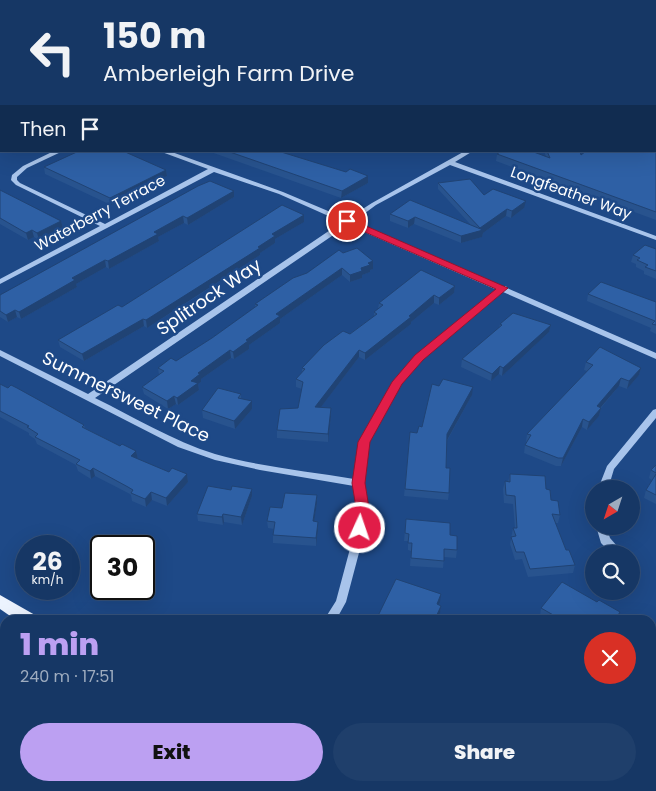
<!DOCTYPE html>
<meta charset="utf-8">
<style>
:root{--surface:#163765;--page:#1f3f6b;--text:#f1f3f6;--muted:#9eacbf;--line:#355179;--accent:#bca0f2}
body{margin:0;font-family:Poppins,sans-serif;background:var(--page);color:var(--text);height:100vh;display:flex;flex-direction:column;font-size:19px;white-space:nowrap}
*{box-sizing:border-box;margin:0}
p{font-size:16px;color:var(--muted)}
.icon{flex:none;width:28px;height:28px;fill:none;stroke:currentColor;stroke-width:2;stroke-linecap:round;stroke-linejoin:round}
.map{position:relative;flex:1;overflow:hidden}
.drawer{position:absolute;left:0px;top:615px;width:656px;height:176px;display:flex;flex-direction:column;background:var(--surface);border-radius:15px 15px 0 0;box-shadow:0 5px 20px #0002,0 0 0 1px var(--line)}
.drawer>*{flex:none}
.hud{position:absolute;left:0px;top:0px;width:656px;height:152px;box-shadow:0 5px 20px #0002,0 0 0 1px var(--line);background:#163765;color:var(--text);overflow:hidden}
.needle{width:32px;rotate:219deg}
.buttons{position:absolute;left:585px;top:480px;display:grid;gap:10px}
.buttons a{display:grid;place-items:center;width:55px;height:55px;border-radius:50%;background:var(--surface);box-shadow:0 5px 20px #0002,0 0 0 1px var(--line);font-size:25px}
.speed{position:absolute;left:15px;top:535px;display:flex;gap:10px;font-size:25px;font-weight:700;text-align:center}
.speed>*{display:grid;place-content:center;width:65px;height:65px;border-radius:50%;background:var(--surface);box-shadow:0 5px 20px #0002,0 0 0 1px var(--line);line-height:1}
.speed small{font-size:12px;font-weight:400}
.speed .limit{border:2px solid #111;border-radius:8px;background:#fff;color:#111}
.pin{position:absolute;display:grid;place-items:center;width:42px;height:42px;color:#fff;margin:-21px;border:2px solid #fff;border-radius:50%;box-shadow:0 1px 5px #0007}
.me{position:absolute;width:55px;margin:-28px;rotate:3deg;stroke-linejoin:round;filter:drop-shadow(0 0 4px #0008)}
.turn{display:flex;align-items:center;gap:18px;height:105px;padding:0 20px;font-size:22px}
.turn .icon{width:65px;height:65px;stroke-width:2.5}
.turn b{display:block;font-size:35px;line-height:42px}
.then{display:flex;align-items:center;height:48px;padding:0 20px;background:#0003;gap:10px;font-size:19px}
.round{display:grid;place-items:center;flex:none;width:52px;height:52px;border-radius:26px;background:var(--page)}
.head{display:flex;align-items:center;justify-content:space-between;height:85px;padding:0 20px}
h1{font-size:30px;font-weight:800;line-height:38px;color:var(--accent)}
.action{display:flex;gap:10px;margin-top:auto;padding:10px 20px}
.action a{flex:1;height:58px;border-radius:30px;background:var(--accent);color:#111;font-size:20px;font-weight:800;line-height:58px;text-align:center}
.action a+a{background:var(--page);color:var(--text)}
.map>svg:first-child{display:block}
.green{fill:#285b9f}
.lines{fill:none;stroke-linecap:round;stroke-linejoin:round}
.minor{fill:#a8c4eb;fill-rule:evenodd}
.major{fill:#ecf3fe;fill-rule:evenodd}
.wall{fill:#28538e}
.shaded-wall{fill:#204374}
.building{fill:#2e60a5;stroke:#204374}
.route{fill:#e11d48;stroke:#92132f}
.labels{text-anchor:middle;stroke-width:5;stroke-linejoin:round;paint-order:stroke}
.far-street-label{font-size:15px;fill:#fff;stroke:#1e4987}
.street-label{font-size:18px;fill:#fff;stroke:#1e4987}
</style>
<div class="map">
<svg width="656" height="791" viewBox="0 0 656 791">
<rect width="100%" height="100%" fill="#1e4987"/>
<g class="green">
<polygon points="656,648 656,791 460,791 452,786 651,786 651,651"/>
<polygon points="349,786 406,786 413,791 357,791"/>
</g>
<g class="lines">
<g class="minor">
<polygon points="1,0 9,0 1,2"/>
<polygon points="0,92 1,93 1,97 0,96"/>
<path d="M54 151H63L27 168 17 177V180L20 183 105 224 208 169 159 151H169L283 192 347 219 372 203 447 161 465 151H473L455 162 656 236V240L450 165 376 205 353 222 502 286H506L507 288 656 353V359L503 292 422 360 401 383 369 442 363 483 369 515 346 602 336 620H324L336 601 359 515 354 486 260 470 215 460 178 447 0 356V350L88 394 342 222 279 194 214 172 0 284V279L100 226 16 185 11 180 12 175 23 166ZM348 225 497 290 416 356 394 380 359 442 354 479C308 471 260 467 215 454 173 441 134 417 95 398Z"/>
<polygon points="656,409 656,418 614,469 608,489 598,489 607,466 653,410"/>
<polygon points="596,526 606,526 610,538 624,554 612,554 601,543"/>
<polygon points="188,786 202,786 200,791 186,791"/>
</g>
<g class="major">
<rect x="0" y="109" width="1" height="4"/>
<polygon points="1,122 1,128 0,129 0,123"/>
<polygon points="0,595 35,615 37,620 16,620 0,609"/>
<polygon points="267,786 290,786 292,791 269,791"/>
</g>
</g>
<g class="wall">
<polygon points="655,117 656,117 656,220 496,161 497,154 546,157 544,151 580,151 581,155 655,151"/>
<polygon points="208,151 278,151 346,172 368,176 368,183 341,198"/>
<polygon points="44,167 166,170 167,176 111,205 45,174"/>
<polygon points="438,183 484,195 524,208 511,218 506,216 483,233 482,237 461,243 414,224 408,228 390,221 390,214 470,224 438,189"/>
<polygon points="0,190 61,221 63,228 39,240 34,237 28,240 0,224"/>
<polygon points="234,191 234,197 188,225 184,223 158,237 159,241 109,269 106,267 76,284 77,287 21,319 17,317 8,322 0,317 0,295"/>
<polygon points="304,222 275,239 275,243 260,253 260,255 199,295 147,328 144,326 84,361 60,347 58,340 122,307"/>
<polygon points="656,249 656,279 644,274 644,271 636,267 636,264 631,262 633,255"/>
<polygon points="343,253 373,269 370,270 370,272 362,275 362,278 350,282 342,275 280,319 280,323 249,345 249,349 234,359 231,358 201,379 201,382 198,384 199,390 178,405 176,404 168,409 144,394 142,387 159,375 158,368 176,361 212,338 255,307 255,304 307,273"/>
<polygon points="455,286 454,293 439,305 434,303 411,322 411,324 365,360 359,357 321,407 331,416 328,442 277,438 277,430 298,408 302,389 296,387 296,379 302,372 302,368 374,316 374,312 378,309 379,303"/>
<polygon points="588,294 656,302 656,334 650,331 651,328 587,301"/>
<polygon points="500,324 551,325 549,332 502,376 499,374 491,381 461,367 462,359 499,328"/>
<polygon points="586,362 641,368 639,375 627,389 619,386 601,408 599,416 587,430 582,427 561,466 556,466 524,453 525,445 527,442 526,442 527,434 587,371 584,370"/>
<polygon points="0,384 84,425 85,428 120,446 136,451 138,459 169,472 187,474 188,482 167,506 152,500 146,507 132,501 131,495 130,494 95,476 91,479 78,471 76,465 37,444 35,439 29,435 29,433 0,417"/>
<polygon points="241,394 241,399 252,401 252,409 235,429 203,418 202,410"/>
<polygon points="472,395 447,441 446,468 449,493 448,500 404,496 410,432 417,433 422,427"/>
<polygon points="656,465 656,504 644,498 646,490 652,480 649,478 651,470"/>
<polygon points="510,474 546,489 551,500 560,515 558,523 555,523 566,550 575,565 573,573 528,577 522,559 515,560 510,544 513,528 515,528 513,504 504,503 503,489 505,481 508,482"/>
<polygon points="317,495 317,503 314,522 318,522 318,530 316,546 273,543 273,535 274,529 268,528 267,521 282,508"/>
<polygon points="252,496 242,525 224,522 223,525 198,521 197,514"/>
<polygon points="406,519 450,535 457,550 456,558 444,557 443,568 410,566 411,551 408,550 408,541 404,541"/>
<polygon points="440,602 439,605 441,606 440,613 437,620 376,620"/>
<polygon points="597,602 620,612 618,620 547,620 540,616 541,608"/>
</g>
<g class="shaded-wall">
<polygon points="166,170 167,176 111,205 110,198"/>
<polygon points="368,176 368,183 341,198 342,191"/>
<polygon points="234,191 234,197 188,225 187,218"/>
<polygon points="526,201 524,208 511,218 512,211"/>
<polygon points="507,209 506,216 483,233 482,237 461,243 461,236 480,228"/>
<polygon points="304,215 304,222 275,239 275,243 260,253 260,255 147,328 146,320 258,247 272,234"/>
<polygon points="183,216 184,223 158,237 159,241 109,269 108,261 154,232"/>
<polygon points="415,217 414,224 408,228 408,221"/>
<polygon points="61,221 63,228 39,240 37,233"/>
<polygon points="32,230 34,237 28,240 26,233"/>
<polygon points="105,260 106,267 76,284 77,287 21,319 19,312 72,278"/>
<polygon points="373,261 373,269 370,270 370,272 362,275 362,278 350,282 350,275 368,263"/>
<polygon points="342,268 342,275 280,319 280,323 249,345 249,349 234,359 233,352 246,340 276,314"/>
<polygon points="455,286 454,293 439,305 439,298"/>
<polygon points="434,295 434,303 411,322 411,324 365,360 365,353"/>
<polygon points="15,310 17,317 8,322 6,315"/>
<polygon points="143,319 144,326 84,361 82,354"/>
<polygon points="551,325 549,332 502,376 503,368"/>
<polygon points="230,350 231,358 201,379 201,382 198,384 199,390 178,405 177,398 198,373"/>
<polygon points="359,350 359,357 315,415 315,407"/>
<polygon points="500,366 499,374 491,381 492,374"/>
<polygon points="641,368 639,375 627,389 629,381"/>
<polygon points="621,378 619,386 595,414 597,406"/>
<polygon points="473,387 472,395 446,442 447,434"/>
<polygon points="174,396 176,404 168,409 167,401"/>
<polygon points="252,401 252,409 235,429 234,421"/>
<polygon points="331,408 331,416 328,442 328,434"/>
<polygon points="601,408 599,416 587,430 589,422"/>
<polygon points="583,419 582,427 561,466 563,458"/>
<polygon points="136,451 138,459 131,456"/>
<polygon points="93,468 95,476 91,479 90,471"/>
<polygon points="187,474 188,482 167,506 166,498"/>
<polygon points="252,489 252,496 242,525 241,517"/>
<polygon points="151,492 152,500 146,507 145,499"/>
<polygon points="317,495 317,503 313,529 313,521"/>
<polygon points="223,514 224,522 223,525 222,517"/>
<polygon points="318,522 318,530 316,546 316,538"/>
<polygon points="441,594 440,602 436,612 437,604"/>
<polygon points="441,606 440,613 437,620 435,620"/>
<polygon points="620,612 618,620 615,620"/>
</g>
<g class="building">
<polygon points="655,117 656,117 656,140 655,141"/>
<polygon points="655,146 656,146 656,212 497,154 502,151 531,151 550,158 547,151 580,151 581,155 586,151 655,151"/>
<polygon points="79,151 123,151 166,170 110,198 44,167"/>
<polygon points="227,151 278,151 346,172 350,169 368,176 342,191"/>
<polygon points="470,179 484,195 493,189 526,201 512,211 507,209 480,228 438,183"/>
<polygon points="210,181 234,191 187,218 183,216 154,232 158,234 108,261 105,260 72,278 75,280 19,312 15,310 6,315 0,311 0,295 198,186"/>
<polygon points="0,190 61,221 37,233 32,230 26,233 0,218"/>
<polygon points="410,200 483,230 461,236 415,217 408,221 390,214"/>
<polygon points="282,205 304,215 272,234 275,236 258,247 260,248 146,320 143,319 82,354 58,340 118,305 122,307"/>
<polygon points="645,245 656,249 656,271 645,267 648,265 637,260 640,258 633,255"/>
<polygon points="357,248 373,261 368,263 370,265 361,268 362,271 350,275 342,268 276,314 280,316 246,340 248,341 233,352 230,350 198,373 200,374 191,381 198,383 177,398 174,396 167,401 142,387 164,371 158,368 171,358 176,361 212,338 258,305 255,304 293,278 307,273 339,250 343,253"/>
<polygon points="421,270 455,286 439,298 434,295 409,316 411,317 365,353 359,350 315,407 331,408 328,434 277,430 280,409 298,408 303,382 296,379 305,369 302,368 324,345 343,331 350,334 377,314 374,312 383,305 379,303"/>
<polygon points="601,282 656,302 656,325 652,324 655,321 588,294"/>
<polygon points="513,313 551,325 503,368 500,366 492,374 462,359 502,325 500,324"/>
<polygon points="600,347 641,368 629,381 621,378 597,406 601,408 589,422 583,419 563,458 558,458 525,445 531,435 527,434 593,365 586,362"/>
<polygon points="443,379 473,387 447,434 446,468 450,468 449,493 405,489 410,432 417,433 419,426 422,427 432,384 439,386"/>
<polygon points="0,384 8,388 11,385 17,388 84,425 82,427 120,446 122,444 136,451 131,456 169,472 172,468 187,474 166,498 151,492 145,499 131,493 133,490 128,487 93,468 90,471 76,464 80,460 35,437 38,434 27,427 29,426 0,411"/>
<polygon points="218,388 241,394 238,398 252,401 234,421 202,410"/>
<polygon points="656,465 656,473 651,470"/>
<polygon points="510,474 545,476 546,489 550,490 551,500 558,501 560,515 552,514 566,550 569,550 575,565 530,569 524,552 516,552 511,537 516,536 513,528 517,528 515,496 506,495 505,481 510,482"/>
<polygon points="656,474 656,495 646,490"/>
<polygon points="208,486 231,490 232,486 252,489 241,517 223,514 222,517 197,514"/>
<polygon points="285,493 317,495 313,521 318,522 316,538 273,535 275,522 267,521 270,507 282,508"/>
<polygon points="406,519 450,523 450,535 457,536 457,550 444,549 444,561 411,558 412,543 408,543 409,534 405,533"/>
<polygon points="396,579 441,594 437,604 441,606 435,619 427,616 425,620 376,620"/>
<polygon points="562,582 597,602 599,600 620,612 615,620 552,620 555,616 541,608"/>
<polygon points="0,773 5,777 5,786 18,786 24,791 0,791"/>
</g>
<polygon class="route" points="344,219 350,219 508,288 423,360 402,384 370,442 365,483 370,514 367,528 360,533 354,528 357,514 352,483 358,442 392,382 415,355 496,289 344,223"/>
<g class="labels">
<g class="far-street-label">
<text transform="translate(571 193) rotate(20)" y="5">Longfeather Way</text>
<text transform="translate(100 213) rotate(-28)" y="5">Waterberry Terrace</text>
</g>
<g class="street-label">
<text transform="translate(209 297) rotate(-34)" y="6">Splitrock Way</text>
<text transform="translate(126 397) rotate(26)" y="6">Summersweet Place</text>
</g>
</g>
</svg>
<div class="buttons">
<a><svg class="needle" viewBox="-14 -14 28 28"><path d="M0-13l5 13h-10z" fill="#e53935"/><path d="M0 13l5-13h-10z" fill="#9eacbf"/></svg></a>
<a><svg class="icon" aria-label="search" viewBox="0 0 24 24"><circle cx="10" cy="10" r="6"/><path d="M15 15l6 6"/></svg></a>
</div>
<div class="speed"><div>26<small>km/h</small></div><div class="limit">30</div></div>
<div class="pin" style="left:347px;top:221px;background:#d93025"><svg class="icon" aria-label="arrive" viewBox="0 0 24 24"><path d="M6 21V4h12l-3 4 3 4H6"/></svg></div>
<svg class="me" style="left:360px;top:528px" viewBox="-20 -20 40 40"><circle r="17" fill="#e11d48" stroke="#fff" stroke-width="3"/><path d="M0-11L8 9 0 5-8 9z" fill="#fff"/></svg>
<div class="hud">
<div class="turn"><svg class="icon" aria-label="left" viewBox="0 0 24 24"><path d="M17 20v-9H6M10 6l-5 5 5 5"/></svg><div><b>150 m</b>Amberleigh Farm Drive</div></div>
<div class="then">Then<svg class="icon" aria-label="arrive" viewBox="0 0 24 24"><path d="M6 21V4h12l-3 4 3 4H6"/></svg></div>
</div>
<section class="drawer">
<div class="head"><div><h1>1 min</h1><p>240 m · 17:51</p></div><a class="round" style="background:#d93025;color:#fff"><svg class="icon" aria-label="close" viewBox="0 0 24 24"><path d="M6 6l12 12M18 6L6 18"/></svg></a></div>
<div class="action"><a>Exit</a><a>Share</a></div>
</section>
</div>
